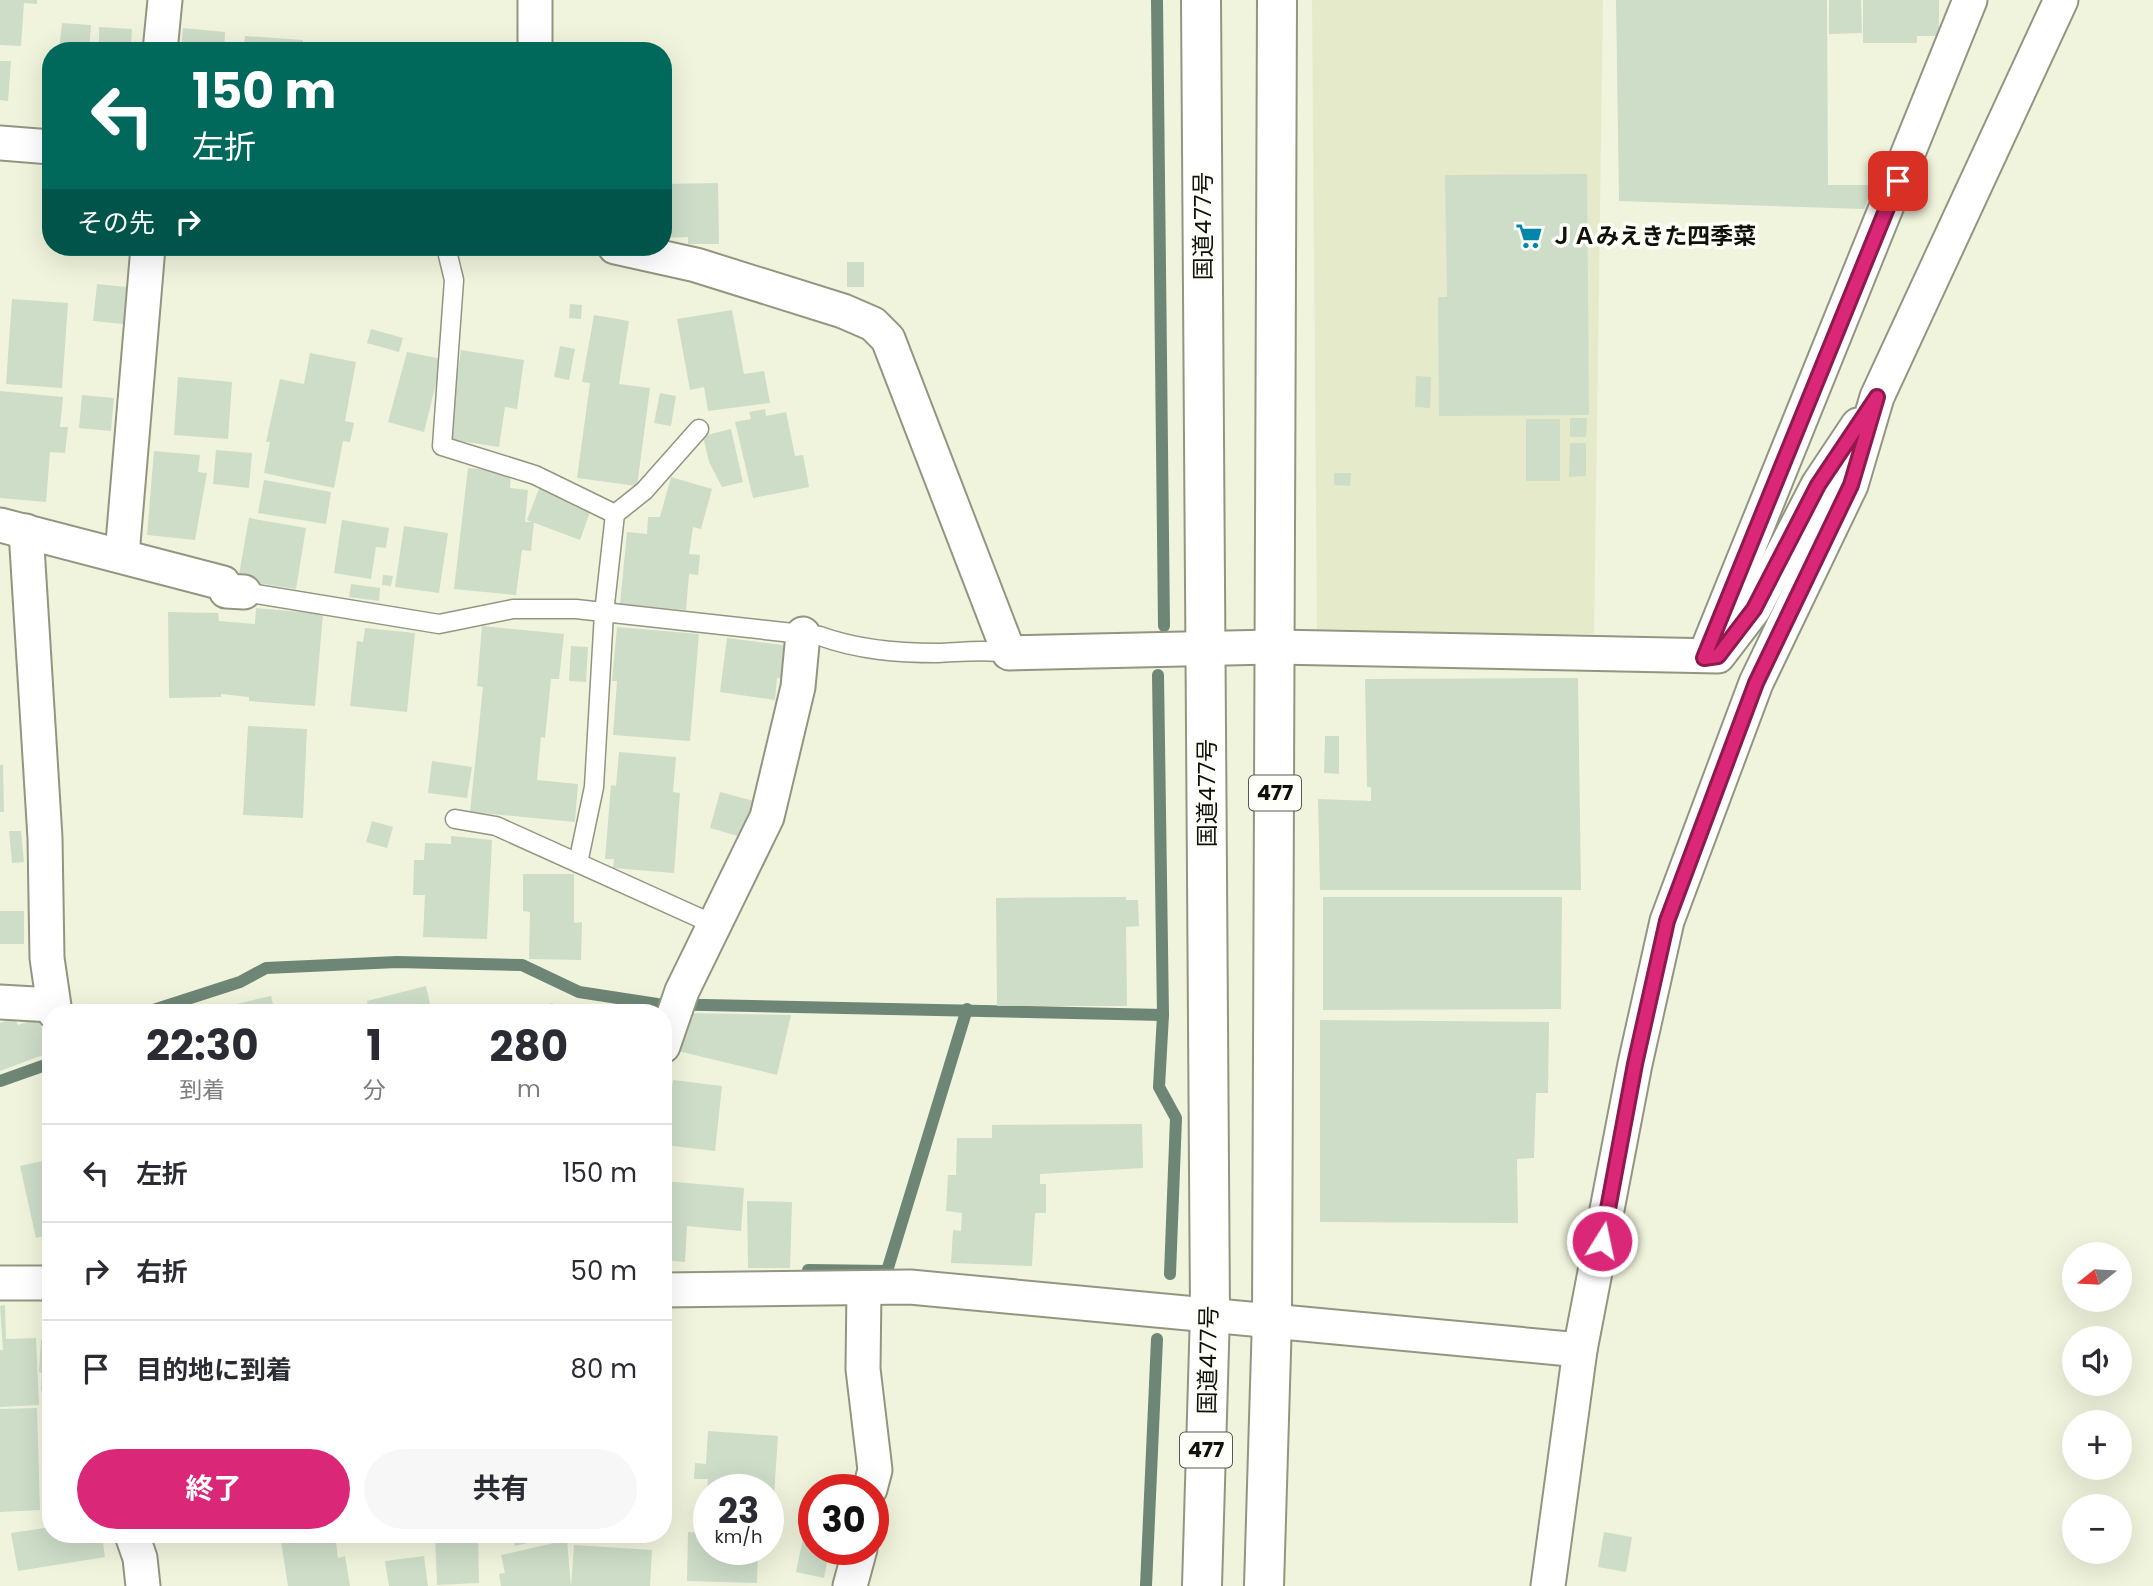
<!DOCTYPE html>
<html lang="ja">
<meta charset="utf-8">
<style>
:root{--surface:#fff;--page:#f7f7f7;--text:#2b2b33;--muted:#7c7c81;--line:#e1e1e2;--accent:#db2777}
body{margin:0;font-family:Poppins,"Noto Sans JP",sans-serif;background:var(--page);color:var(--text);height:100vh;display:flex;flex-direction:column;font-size:26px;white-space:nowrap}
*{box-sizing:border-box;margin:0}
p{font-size:23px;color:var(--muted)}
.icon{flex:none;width:38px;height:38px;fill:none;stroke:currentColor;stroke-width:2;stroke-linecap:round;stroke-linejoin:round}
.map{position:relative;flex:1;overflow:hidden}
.details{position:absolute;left:42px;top:1004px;width:630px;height:539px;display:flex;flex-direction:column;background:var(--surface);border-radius:28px;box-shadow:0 7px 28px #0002}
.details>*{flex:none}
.top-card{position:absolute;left:42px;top:42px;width:630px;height:214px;border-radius:28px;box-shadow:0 7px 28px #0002;background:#00695c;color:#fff;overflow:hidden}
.needle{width:46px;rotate:252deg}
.controls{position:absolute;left:2062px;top:1242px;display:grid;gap:14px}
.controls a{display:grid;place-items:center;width:70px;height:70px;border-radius:50%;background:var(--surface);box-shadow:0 7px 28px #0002;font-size:35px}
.speed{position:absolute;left:693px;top:1474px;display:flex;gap:14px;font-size:35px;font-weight:700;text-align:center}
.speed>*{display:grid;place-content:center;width:91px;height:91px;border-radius:50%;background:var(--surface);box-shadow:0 7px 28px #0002;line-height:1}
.speed small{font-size:18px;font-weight:400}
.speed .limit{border:10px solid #d22;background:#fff;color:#111}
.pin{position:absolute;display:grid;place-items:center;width:60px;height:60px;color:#fff;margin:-30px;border-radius:14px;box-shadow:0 4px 10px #0006}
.me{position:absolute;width:77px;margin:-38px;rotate:10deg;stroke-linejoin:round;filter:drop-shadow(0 0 5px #0008)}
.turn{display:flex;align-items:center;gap:24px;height:147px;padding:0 35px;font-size:32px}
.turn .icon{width:91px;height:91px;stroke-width:2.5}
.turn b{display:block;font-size:49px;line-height:60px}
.then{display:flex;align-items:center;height:66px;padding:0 35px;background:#0003;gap:14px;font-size:26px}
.eta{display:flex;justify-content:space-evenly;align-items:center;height:119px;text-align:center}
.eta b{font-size:42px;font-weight:700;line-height:49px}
.button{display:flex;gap:14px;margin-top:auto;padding:14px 35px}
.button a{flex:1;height:80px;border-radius:42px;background:var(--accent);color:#fff;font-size:28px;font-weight:700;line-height:80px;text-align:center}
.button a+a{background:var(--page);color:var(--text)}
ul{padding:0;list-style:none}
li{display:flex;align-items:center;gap:21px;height:98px;padding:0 35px;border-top:2px solid var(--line)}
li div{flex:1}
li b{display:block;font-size:26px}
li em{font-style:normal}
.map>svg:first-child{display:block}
.built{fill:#e4eaca}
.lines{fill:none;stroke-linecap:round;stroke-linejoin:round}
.stream{stroke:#6e8676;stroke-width:12}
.building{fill:#cdddc8}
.service-casing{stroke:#929680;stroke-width:21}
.minor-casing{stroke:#929680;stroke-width:37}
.trunk-casing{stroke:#929680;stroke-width:42}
.service{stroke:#fff;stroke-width:18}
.minor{stroke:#fff;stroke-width:33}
.trunk{stroke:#fff;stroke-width:38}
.route-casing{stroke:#8e194d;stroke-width:18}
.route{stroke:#db2777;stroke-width:12}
.labels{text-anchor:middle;stroke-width:7;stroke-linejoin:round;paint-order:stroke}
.shield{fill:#fefffa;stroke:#575851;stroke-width:2}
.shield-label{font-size:21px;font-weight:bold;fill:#101109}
.street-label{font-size:23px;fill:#101109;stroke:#fefffa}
.poi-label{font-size:23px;font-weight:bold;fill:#101109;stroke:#fefffa;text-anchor:start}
</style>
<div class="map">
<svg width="2153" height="1586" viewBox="0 0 2153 1586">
<rect width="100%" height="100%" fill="#f0f4dc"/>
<polygon class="built" points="1312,0 1603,0 1594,634 1317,633"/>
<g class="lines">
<g class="stream">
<polyline points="1157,0 1164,626"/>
<polyline points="1158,675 1163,1015 1159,1087 1176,1118 1170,1274"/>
<polyline points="144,1013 240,982 266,968 397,962 522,965 579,992 657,1004 1163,1015"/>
<polyline points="0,1081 51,1063"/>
<polyline points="808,1270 887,1271 967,1009"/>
<polyline points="1146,1586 1157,1339"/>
</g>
</g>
<g class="building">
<polygon points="0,0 37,0 37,4 24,3 21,46 0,45"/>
<polygon points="1616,0 1827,0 1828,185 1874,185 1864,209 1619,201"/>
<polygon points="1829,0 1861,0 1862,33 1829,34"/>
<polygon points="1863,0 1939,0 1939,36 1917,36 1917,43 1863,43"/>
<polygon points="62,23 91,25 89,51 59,51"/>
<polygon points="99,27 132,29 131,44 99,43"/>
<polygon points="183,28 225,32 224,51 181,51"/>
<polygon points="245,36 303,40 302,51 243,51"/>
<polygon points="0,61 11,61 8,101 0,100"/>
<polygon points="1587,174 1589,415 1439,416 1438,297 1447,297 1445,175"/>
<polygon points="718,183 719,244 688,244 688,237 665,238 663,184"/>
<rect x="847" y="262" width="17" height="25"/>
<polygon points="97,284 127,287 123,324 93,321"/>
<polygon points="12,299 68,303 62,388 6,384"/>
<polygon points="570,304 582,305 581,319 569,318"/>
<polygon points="732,310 744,374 764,371 770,403 708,411 704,387 690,390 677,319"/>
<polygon points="594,315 629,321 619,384 650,388 637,486 577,478 590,383 582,382"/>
<polygon points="371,329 403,338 399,352 367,343"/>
<polygon points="560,346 575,349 569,380 554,377"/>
<polygon points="461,350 524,360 517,409 505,407 499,447 447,439"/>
<polygon points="407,352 442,359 424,432 388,422"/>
<polygon points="310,353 356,362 345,421 354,423 350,442 343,441 334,488 264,473 270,442 266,442 280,379 304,384"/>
<polygon points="1416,376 1431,377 1430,408 1415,407"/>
<polygon points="178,377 232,382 228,439 174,435"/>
<polygon points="0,391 63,397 60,427 68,427 65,453 50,452 46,502 0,498"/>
<polygon points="660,393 676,396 671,426 654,423"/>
<polygon points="82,395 114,398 111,431 79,428"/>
<polygon points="765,409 766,416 786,412 795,456 803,455 809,487 753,498 735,422 751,419 749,412"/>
<polygon points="1570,418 1587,418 1586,437 1570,437"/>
<rect x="1526" y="419" width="34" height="62"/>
<polygon points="731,429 743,482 722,487 709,462 703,436"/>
<polygon points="1570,443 1586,443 1586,476 1569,477"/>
<polygon points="216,450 252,453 249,488 213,484"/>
<polygon points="154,451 200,455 198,472 207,473 195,540 147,535"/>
<polygon points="468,468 511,472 510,488 528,490 525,522 534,522 531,551 522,550 516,595 454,589"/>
<polygon points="1334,473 1351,473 1350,486 1334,485"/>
<polygon points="671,477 712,489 701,529 693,527 689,554 700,555 698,575 689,574 686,610 620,604 627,532 647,534 648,517 660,517"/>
<polygon points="264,480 331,492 326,524 258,513"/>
<polygon points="540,486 579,501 576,507 590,512 580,540 527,520"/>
<polygon points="249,518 306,528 296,589 238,580"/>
<polygon points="342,520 389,528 386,548 376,547 371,579 334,573"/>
<polygon points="404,526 448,533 439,593 395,587"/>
<polygon points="383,575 393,576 391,586 382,585"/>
<polygon points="351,584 380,588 379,601 349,597"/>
<polygon points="256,608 323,614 315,706 249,701 249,697 221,694 221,697 169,698 168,612 218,613 219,621 255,624"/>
<polygon points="482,626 564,634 559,679 551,679 545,738 541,737 537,780 578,784 575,822 470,812 483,687 477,686"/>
<polygon points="617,627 699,634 690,741 613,735 617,681 612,681"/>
<polygon points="365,628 415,633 407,712 350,706 357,641 363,642"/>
<polygon points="727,638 790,646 785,679 777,678 775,700 720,692"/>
<polygon points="571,646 588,647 586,682 569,681"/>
<polygon points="1578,678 1581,890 1320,890 1318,799 1371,801 1371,787 1367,787 1365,679"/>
<polygon points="248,726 307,729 303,818 243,815"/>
<polygon points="1325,736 1339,736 1339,774 1324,773"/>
<polygon points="619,752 676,757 673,792 680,793 674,873 613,868 614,859 605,859 611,785 616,786"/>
<polygon points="432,761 472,767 467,798 428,793"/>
<polygon points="0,765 3,765 4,812 0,812"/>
<polygon points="720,792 754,801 745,838 710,828"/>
<polygon points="372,821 393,827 387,848 366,842"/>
<polygon points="9,831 21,831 24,862 12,863"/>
<polygon points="451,836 492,840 487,939 423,937 425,895 413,895 414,860 424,860 425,843 451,844"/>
<polygon points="523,874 574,874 574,923 582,922 581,960 529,959 530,912 523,911"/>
<polygon points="1126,897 1126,900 1138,900 1139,926 1126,927 1127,1006 997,1006 996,898"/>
<polygon points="1323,897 1562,897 1561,1009 1323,1010"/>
<rect x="0" y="911" width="24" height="33"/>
<polygon points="426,986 432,1013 370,1013 367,1001"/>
<polygon points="271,996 275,1013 206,1013 205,1011"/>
<polygon points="553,1003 555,1013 512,1013 512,1012"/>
<polygon points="688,1013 791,1015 777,1075 678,1051"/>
<polygon points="14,1018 18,1025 38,1018 51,1052 0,1071 0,1023"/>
<polygon points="1320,1020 1549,1022 1548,1093 1536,1093 1534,1158 1517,1159 1518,1223 1320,1222"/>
<polygon points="673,1080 722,1086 715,1151 665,1145"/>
<polygon points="1142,1124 1143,1168 1040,1174 1040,1184 1046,1184 1046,1213 1035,1213 1032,1266 951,1263 953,1230 961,1231 962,1213 946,1211 948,1175 956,1175 957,1138 992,1138 992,1125"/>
<polygon points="51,1159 51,1234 36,1238 20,1166"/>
<polygon points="663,1181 744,1188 741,1231 687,1226 685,1262 663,1260"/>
<polygon points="747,1201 792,1202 790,1268 748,1268"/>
<polygon points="5,1305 6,1339 36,1338 39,1405 0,1407 0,1350 3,1350 0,1306"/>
<polygon points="41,1340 51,1341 51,1392 41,1391 42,1373 39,1372"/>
<polygon points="37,1408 40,1510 0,1512 0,1409"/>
<polygon points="708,1431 778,1436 772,1526 768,1525 768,1489 707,1489 708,1479 694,1479 695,1463 706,1464"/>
<polygon points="806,1524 814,1525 814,1549 830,1549 824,1578 796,1572"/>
<polygon points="51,1527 51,1535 102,1535 105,1557 18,1571 11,1533"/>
<polygon points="688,1532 709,1533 709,1549 758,1549 757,1583 687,1581"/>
<polygon points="1604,1532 1632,1537 1626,1572 1598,1567"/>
<polygon points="280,1535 335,1535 338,1558 345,1556 350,1586 288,1586"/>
<polygon points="435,1535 478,1535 479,1583 437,1585"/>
<polygon points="513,1535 556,1535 556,1536 515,1546"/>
<polygon points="567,1540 571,1586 501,1586 499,1574 505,1573 501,1555"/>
<polygon points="574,1545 652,1550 650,1586 571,1586"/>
<polygon points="424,1556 428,1586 389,1586 385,1561"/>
</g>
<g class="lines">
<g class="service-casing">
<g id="service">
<polyline points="446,247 454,280 442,446 535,475 615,514"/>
<path d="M244 592 439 624 513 609H576L820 636C858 650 898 653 938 653 962 652 985 649 1009 653"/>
<polyline points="455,819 496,826 713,924"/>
<polyline points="578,863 594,787 604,613 615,514 644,491 699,429"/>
</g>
</g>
<g class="minor-casing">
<g id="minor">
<polyline points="535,0 535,51"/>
<polyline points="160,51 165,0"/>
<polyline points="0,143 51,147"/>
<polyline points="615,247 696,265 843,311 873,324 888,339 1009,653 1276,647 1718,656 1754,609 1818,485 1858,425"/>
<polyline points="0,525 223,583 226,591 244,592"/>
<polyline points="26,531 45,838 47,958 55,1013"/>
<polyline points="122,555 148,247"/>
<polyline points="1706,653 1970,0"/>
<polyline points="0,1002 52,1005"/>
<polyline points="663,1046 682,991 767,817 798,687 803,634"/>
<polyline points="0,1283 51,1283"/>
<polyline points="864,1288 863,1369 875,1470 870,1489"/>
<polyline points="663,1290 910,1287 1580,1350"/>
<polyline points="132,1535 140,1558 143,1586"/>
<polyline points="850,1586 860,1549"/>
<polyline points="1548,1586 1580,1350 1635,1064 1667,921 1756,683 1851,485 1877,397 2061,0"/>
</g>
</g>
<g class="trunk-casing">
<g id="trunk">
<polyline points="1201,0 1210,1313 1202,1586"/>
<polyline points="1264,1586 1272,1319 1277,0"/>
</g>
</g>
<use href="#service" class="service"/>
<use href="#minor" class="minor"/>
<use href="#trunk" class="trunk"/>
</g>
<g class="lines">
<g class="route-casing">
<polyline id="route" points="1602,1241 1635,1064 1667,921 1756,683 1851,485 1877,397 1818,485 1754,609 1718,656 1704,658 1898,181"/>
</g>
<use href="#route" class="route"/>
</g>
<defs>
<g id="supermarket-bare" transform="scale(2.1)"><path d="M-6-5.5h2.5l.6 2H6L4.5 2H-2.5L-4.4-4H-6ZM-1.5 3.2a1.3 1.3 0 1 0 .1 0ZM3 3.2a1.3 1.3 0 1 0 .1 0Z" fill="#0086a8" stroke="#fefffa" stroke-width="2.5" paint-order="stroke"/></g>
</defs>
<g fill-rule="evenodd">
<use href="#supermarket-bare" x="1529" y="236"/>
</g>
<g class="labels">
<g class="shield">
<rect x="1249" y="775.5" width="52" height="35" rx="5"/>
<rect x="1180" y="1432.5" width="52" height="35" rx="5"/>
</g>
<g class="shield-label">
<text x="1275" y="800">477</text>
<text x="1206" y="1457">477</text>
</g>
<g class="street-label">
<text transform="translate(1203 226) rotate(-90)" y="8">国道477号</text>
<text transform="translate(1207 793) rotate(-90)" y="8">国道477号</text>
<text transform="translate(1208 1360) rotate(-89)" y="8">国道477号</text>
</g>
<g class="poi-label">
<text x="1550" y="244">ＪＡみえきた四季菜</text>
</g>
</g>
</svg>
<div class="controls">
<a><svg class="needle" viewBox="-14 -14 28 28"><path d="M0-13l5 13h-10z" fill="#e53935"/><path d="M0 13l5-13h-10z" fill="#7c7c81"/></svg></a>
<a><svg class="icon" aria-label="sound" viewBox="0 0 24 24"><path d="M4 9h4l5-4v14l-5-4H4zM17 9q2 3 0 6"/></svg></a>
<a>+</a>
<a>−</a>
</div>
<div class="speed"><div>23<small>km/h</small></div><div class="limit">30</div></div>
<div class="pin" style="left:1898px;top:181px;background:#d93025"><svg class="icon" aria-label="arrive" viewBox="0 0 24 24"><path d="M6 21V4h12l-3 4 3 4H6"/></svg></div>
<svg class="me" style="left:1602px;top:1241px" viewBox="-20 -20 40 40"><circle r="17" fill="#db2777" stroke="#fff" stroke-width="3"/><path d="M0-11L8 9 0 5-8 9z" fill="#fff"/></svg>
<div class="top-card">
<div class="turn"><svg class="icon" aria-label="left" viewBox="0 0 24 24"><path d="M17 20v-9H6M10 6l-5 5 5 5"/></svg><div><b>150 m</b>左折</div></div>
<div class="then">その先<svg class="icon" aria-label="right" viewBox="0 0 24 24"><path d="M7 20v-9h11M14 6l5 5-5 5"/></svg></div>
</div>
<section class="details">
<div class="eta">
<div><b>22:30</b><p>到着</p></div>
<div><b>1</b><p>分</p></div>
<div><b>280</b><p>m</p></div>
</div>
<ul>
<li><svg class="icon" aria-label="left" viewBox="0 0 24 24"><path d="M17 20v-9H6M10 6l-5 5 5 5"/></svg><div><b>左折</b></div><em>150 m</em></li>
<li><svg class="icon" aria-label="right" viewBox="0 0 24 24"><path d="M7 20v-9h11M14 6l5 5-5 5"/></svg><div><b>右折</b></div><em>50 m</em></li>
<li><svg class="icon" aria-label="arrive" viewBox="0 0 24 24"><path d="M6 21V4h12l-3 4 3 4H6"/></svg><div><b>目的地に到着</b></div><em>80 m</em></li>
</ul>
<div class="button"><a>終了</a><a>共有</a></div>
</section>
</div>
